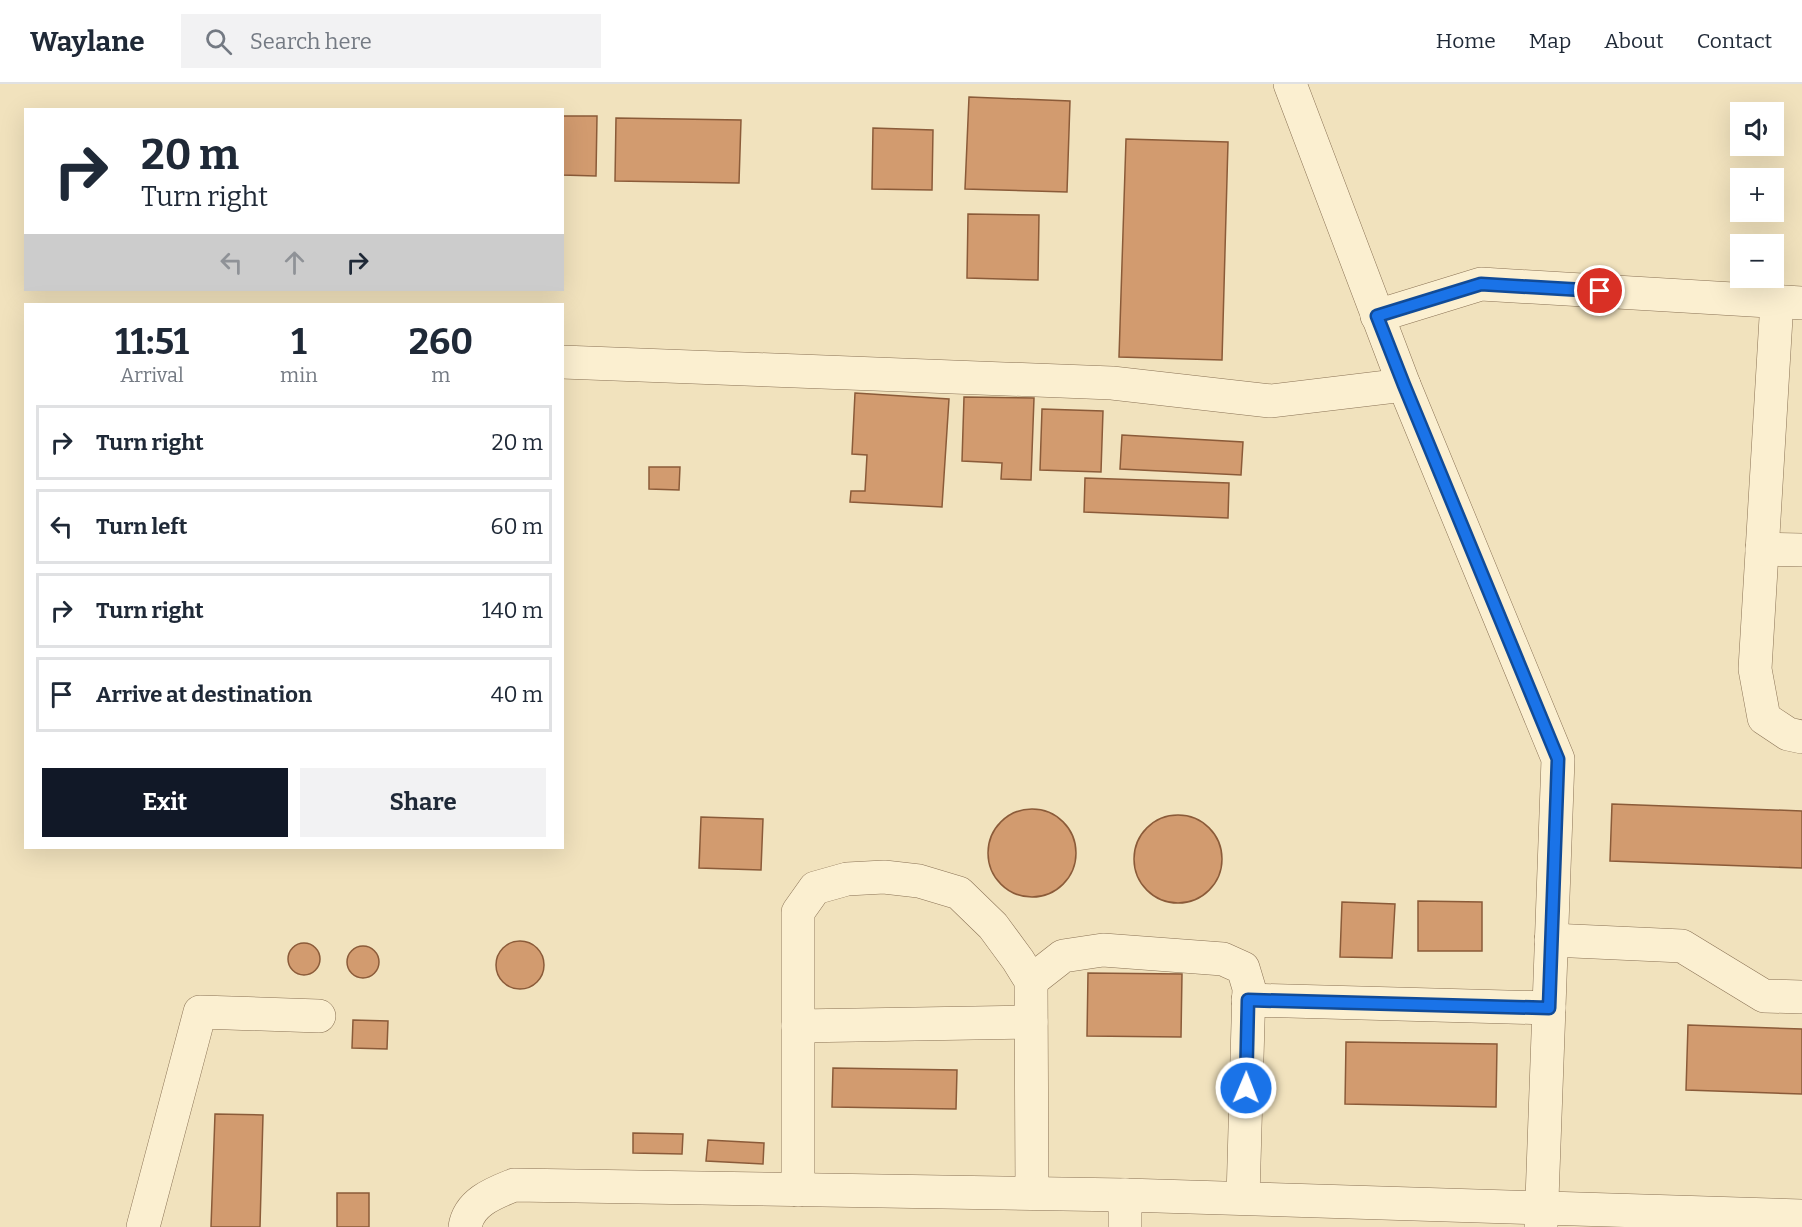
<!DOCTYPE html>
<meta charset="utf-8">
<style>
:root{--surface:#fff;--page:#f2f2f3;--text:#1f2937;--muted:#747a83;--line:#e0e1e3;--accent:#111827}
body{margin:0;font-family:Bitter,serif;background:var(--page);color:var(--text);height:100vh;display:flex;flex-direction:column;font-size:22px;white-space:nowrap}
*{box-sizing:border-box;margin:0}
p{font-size:20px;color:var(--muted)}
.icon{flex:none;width:33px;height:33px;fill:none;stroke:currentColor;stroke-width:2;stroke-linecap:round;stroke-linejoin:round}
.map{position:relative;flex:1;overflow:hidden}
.sheet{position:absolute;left:24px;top:219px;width:540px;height:546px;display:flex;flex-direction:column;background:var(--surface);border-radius:0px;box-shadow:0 6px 24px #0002}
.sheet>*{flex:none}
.guide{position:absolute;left:24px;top:24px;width:540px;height:183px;border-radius:0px;box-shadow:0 6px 24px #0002;background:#fff;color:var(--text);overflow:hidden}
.tools{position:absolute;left:1730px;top:18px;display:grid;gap:12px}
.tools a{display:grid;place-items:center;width:54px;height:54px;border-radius:0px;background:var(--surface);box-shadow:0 6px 24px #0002;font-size:30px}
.pin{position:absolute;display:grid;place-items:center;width:51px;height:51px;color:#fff;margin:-26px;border:3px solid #fff;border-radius:50%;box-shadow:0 2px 6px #0007}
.me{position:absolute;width:66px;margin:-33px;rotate:1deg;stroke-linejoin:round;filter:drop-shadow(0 0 4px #0008)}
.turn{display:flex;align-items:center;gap:21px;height:126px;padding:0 18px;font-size:27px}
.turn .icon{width:78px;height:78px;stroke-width:2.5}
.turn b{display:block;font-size:42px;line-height:51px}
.lanes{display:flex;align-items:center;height:57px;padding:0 18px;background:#0003;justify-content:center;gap:30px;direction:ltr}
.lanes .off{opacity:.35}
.eta{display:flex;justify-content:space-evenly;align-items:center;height:102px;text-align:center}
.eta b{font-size:36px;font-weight:700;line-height:42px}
.action{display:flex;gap:12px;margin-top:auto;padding:12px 18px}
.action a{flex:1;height:69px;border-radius:0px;background:var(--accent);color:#fff;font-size:24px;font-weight:700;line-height:69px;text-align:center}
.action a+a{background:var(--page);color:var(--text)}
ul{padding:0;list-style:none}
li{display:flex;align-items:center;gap:18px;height:75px;margin:0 12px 9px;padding:0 6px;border:3px solid var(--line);border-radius:0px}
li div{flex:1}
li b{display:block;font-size:22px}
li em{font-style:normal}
header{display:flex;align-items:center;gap:36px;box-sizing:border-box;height:84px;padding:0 30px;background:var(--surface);border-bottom:2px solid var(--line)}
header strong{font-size:28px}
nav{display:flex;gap:33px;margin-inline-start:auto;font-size:21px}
.search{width:420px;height:54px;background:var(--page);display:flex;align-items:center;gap:15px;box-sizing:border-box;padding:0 21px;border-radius:0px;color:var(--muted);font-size:22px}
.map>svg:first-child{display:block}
.building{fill:#d29b6f;stroke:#8b5b39;stroke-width:1.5}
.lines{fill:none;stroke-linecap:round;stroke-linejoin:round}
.minor-casing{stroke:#8a7255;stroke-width:34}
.minor{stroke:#fbefd0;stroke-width:33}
.route-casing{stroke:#114b97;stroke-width:15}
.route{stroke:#1a73e8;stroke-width:10}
</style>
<header>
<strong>Waylane</strong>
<div class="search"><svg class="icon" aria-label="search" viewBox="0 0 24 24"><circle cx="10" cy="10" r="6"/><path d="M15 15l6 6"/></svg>Search here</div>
<nav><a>Home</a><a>Map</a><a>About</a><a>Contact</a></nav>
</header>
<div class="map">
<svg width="1802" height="1143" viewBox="0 0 1802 1143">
<rect width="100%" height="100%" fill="#f1e2bd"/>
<g class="building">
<polygon points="969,13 1070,17 1067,108 965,105"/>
<polygon points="562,32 597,32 596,92 562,91"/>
<polygon points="616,34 741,36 739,99 615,97"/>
<polygon points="873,44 933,46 932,106 872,105"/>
<polygon points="1126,55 1228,58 1222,276 1119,273"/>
<polygon points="968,130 1039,131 1038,196 967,194"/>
<polygon points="855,309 949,315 942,423 850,418 851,407 865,407 867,371 852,370"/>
<polygon points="964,313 1034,314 1031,396 1001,395 1002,379 962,377"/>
<polygon points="1042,325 1103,327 1101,388 1040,386"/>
<polygon points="1122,351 1243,358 1241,391 1120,385"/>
<polygon points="649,383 680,383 679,406 649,405"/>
<polygon points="1085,394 1229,399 1228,434 1084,428"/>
<polygon points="1612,720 1802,727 1802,784 1610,777"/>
<circle cx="1032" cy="769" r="44"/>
<circle cx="1178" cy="775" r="44"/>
<polygon points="701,733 763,735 761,786 699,784"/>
<polygon points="1418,817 1482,818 1482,867 1418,867"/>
<polygon points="1342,818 1395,820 1392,874 1340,873"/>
<circle cx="520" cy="881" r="24"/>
<circle cx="304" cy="875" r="16"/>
<circle cx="363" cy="878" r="16"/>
<polygon points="1088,889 1182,890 1181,953 1087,952"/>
<polygon points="353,936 388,937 387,965 352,964"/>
<polygon points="1688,941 1802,945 1802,1010 1686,1006"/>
<polygon points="1346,958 1497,960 1496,1023 1345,1020"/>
<polygon points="833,984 957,986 956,1025 832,1023"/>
<polygon points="215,1030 263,1031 260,1143 211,1143"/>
<polygon points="633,1049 683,1050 682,1070 633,1069"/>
<polygon points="708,1056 764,1059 763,1080 706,1077"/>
<rect x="337" y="1109" width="32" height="34"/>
</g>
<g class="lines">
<g class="minor-casing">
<g id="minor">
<polyline points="1290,0 1404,301 1558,675 1541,1143"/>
<polyline points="1777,217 1755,585 1764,634 1788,650 1802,653"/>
<polyline points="1377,232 1481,200 1802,219"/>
<polyline points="562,278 1112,299 1270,317 1404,301"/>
<polyline points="1762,465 1802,466"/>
<polyline points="1551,856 1682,862 1764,912 1802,913"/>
<polyline points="1031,897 1063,872 1103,866 1223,875 1243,884 1249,904 1243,1114"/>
<polyline points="1248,916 1549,924"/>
<polyline points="798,942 1031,938"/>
<polyline points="798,1106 798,828 815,804 847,795 884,793 919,797 959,809 993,842 1018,876 1031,897 1032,1109"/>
<polyline points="143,1143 200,928 319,932"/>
<path d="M465 1143C469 1118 494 1109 514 1101L1125 1111"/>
<polyline points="1125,1143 1125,1111 1802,1132"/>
</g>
</g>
<use href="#minor" class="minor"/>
</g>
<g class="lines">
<g class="route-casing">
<polyline id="route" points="1246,1004 1248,916 1549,924 1558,675 1404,301 1377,232 1481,200 1600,207"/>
</g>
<use href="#route" class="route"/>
</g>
</svg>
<div class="tools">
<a><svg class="icon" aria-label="sound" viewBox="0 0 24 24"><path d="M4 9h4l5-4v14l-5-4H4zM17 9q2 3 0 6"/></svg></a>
<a>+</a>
<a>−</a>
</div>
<div class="pin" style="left:1600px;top:207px;background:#d93025"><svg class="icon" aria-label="arrive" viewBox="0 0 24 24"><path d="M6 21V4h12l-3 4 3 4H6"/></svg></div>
<svg class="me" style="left:1246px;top:1004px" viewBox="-20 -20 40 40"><circle r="17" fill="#1a73e8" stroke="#fff" stroke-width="3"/><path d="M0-11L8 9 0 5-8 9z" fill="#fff"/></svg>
<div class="guide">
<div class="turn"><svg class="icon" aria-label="right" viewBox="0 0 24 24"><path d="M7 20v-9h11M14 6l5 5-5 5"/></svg><div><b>20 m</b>Turn right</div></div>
<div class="lanes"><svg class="icon off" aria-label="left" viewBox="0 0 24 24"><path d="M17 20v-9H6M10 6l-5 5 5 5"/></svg><svg class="icon off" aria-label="ahead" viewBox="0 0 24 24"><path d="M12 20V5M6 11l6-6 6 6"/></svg><svg class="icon" aria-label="right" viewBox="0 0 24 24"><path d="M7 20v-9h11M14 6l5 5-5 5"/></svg></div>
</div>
<section class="sheet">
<div class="eta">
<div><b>11:51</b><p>Arrival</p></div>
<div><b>1</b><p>min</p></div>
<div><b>260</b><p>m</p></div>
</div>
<ul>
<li><svg class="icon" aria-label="right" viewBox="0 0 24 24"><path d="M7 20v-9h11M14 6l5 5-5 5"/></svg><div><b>Turn right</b></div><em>20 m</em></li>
<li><svg class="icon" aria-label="left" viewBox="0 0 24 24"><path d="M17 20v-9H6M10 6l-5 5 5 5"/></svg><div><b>Turn left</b></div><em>60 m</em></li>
<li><svg class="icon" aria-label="right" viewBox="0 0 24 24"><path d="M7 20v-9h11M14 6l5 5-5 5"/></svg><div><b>Turn right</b></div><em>140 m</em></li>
<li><svg class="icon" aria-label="arrive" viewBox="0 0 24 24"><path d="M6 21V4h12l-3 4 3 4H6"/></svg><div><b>Arrive at destination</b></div><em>40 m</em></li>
</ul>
<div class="action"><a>Exit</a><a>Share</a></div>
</section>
</div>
